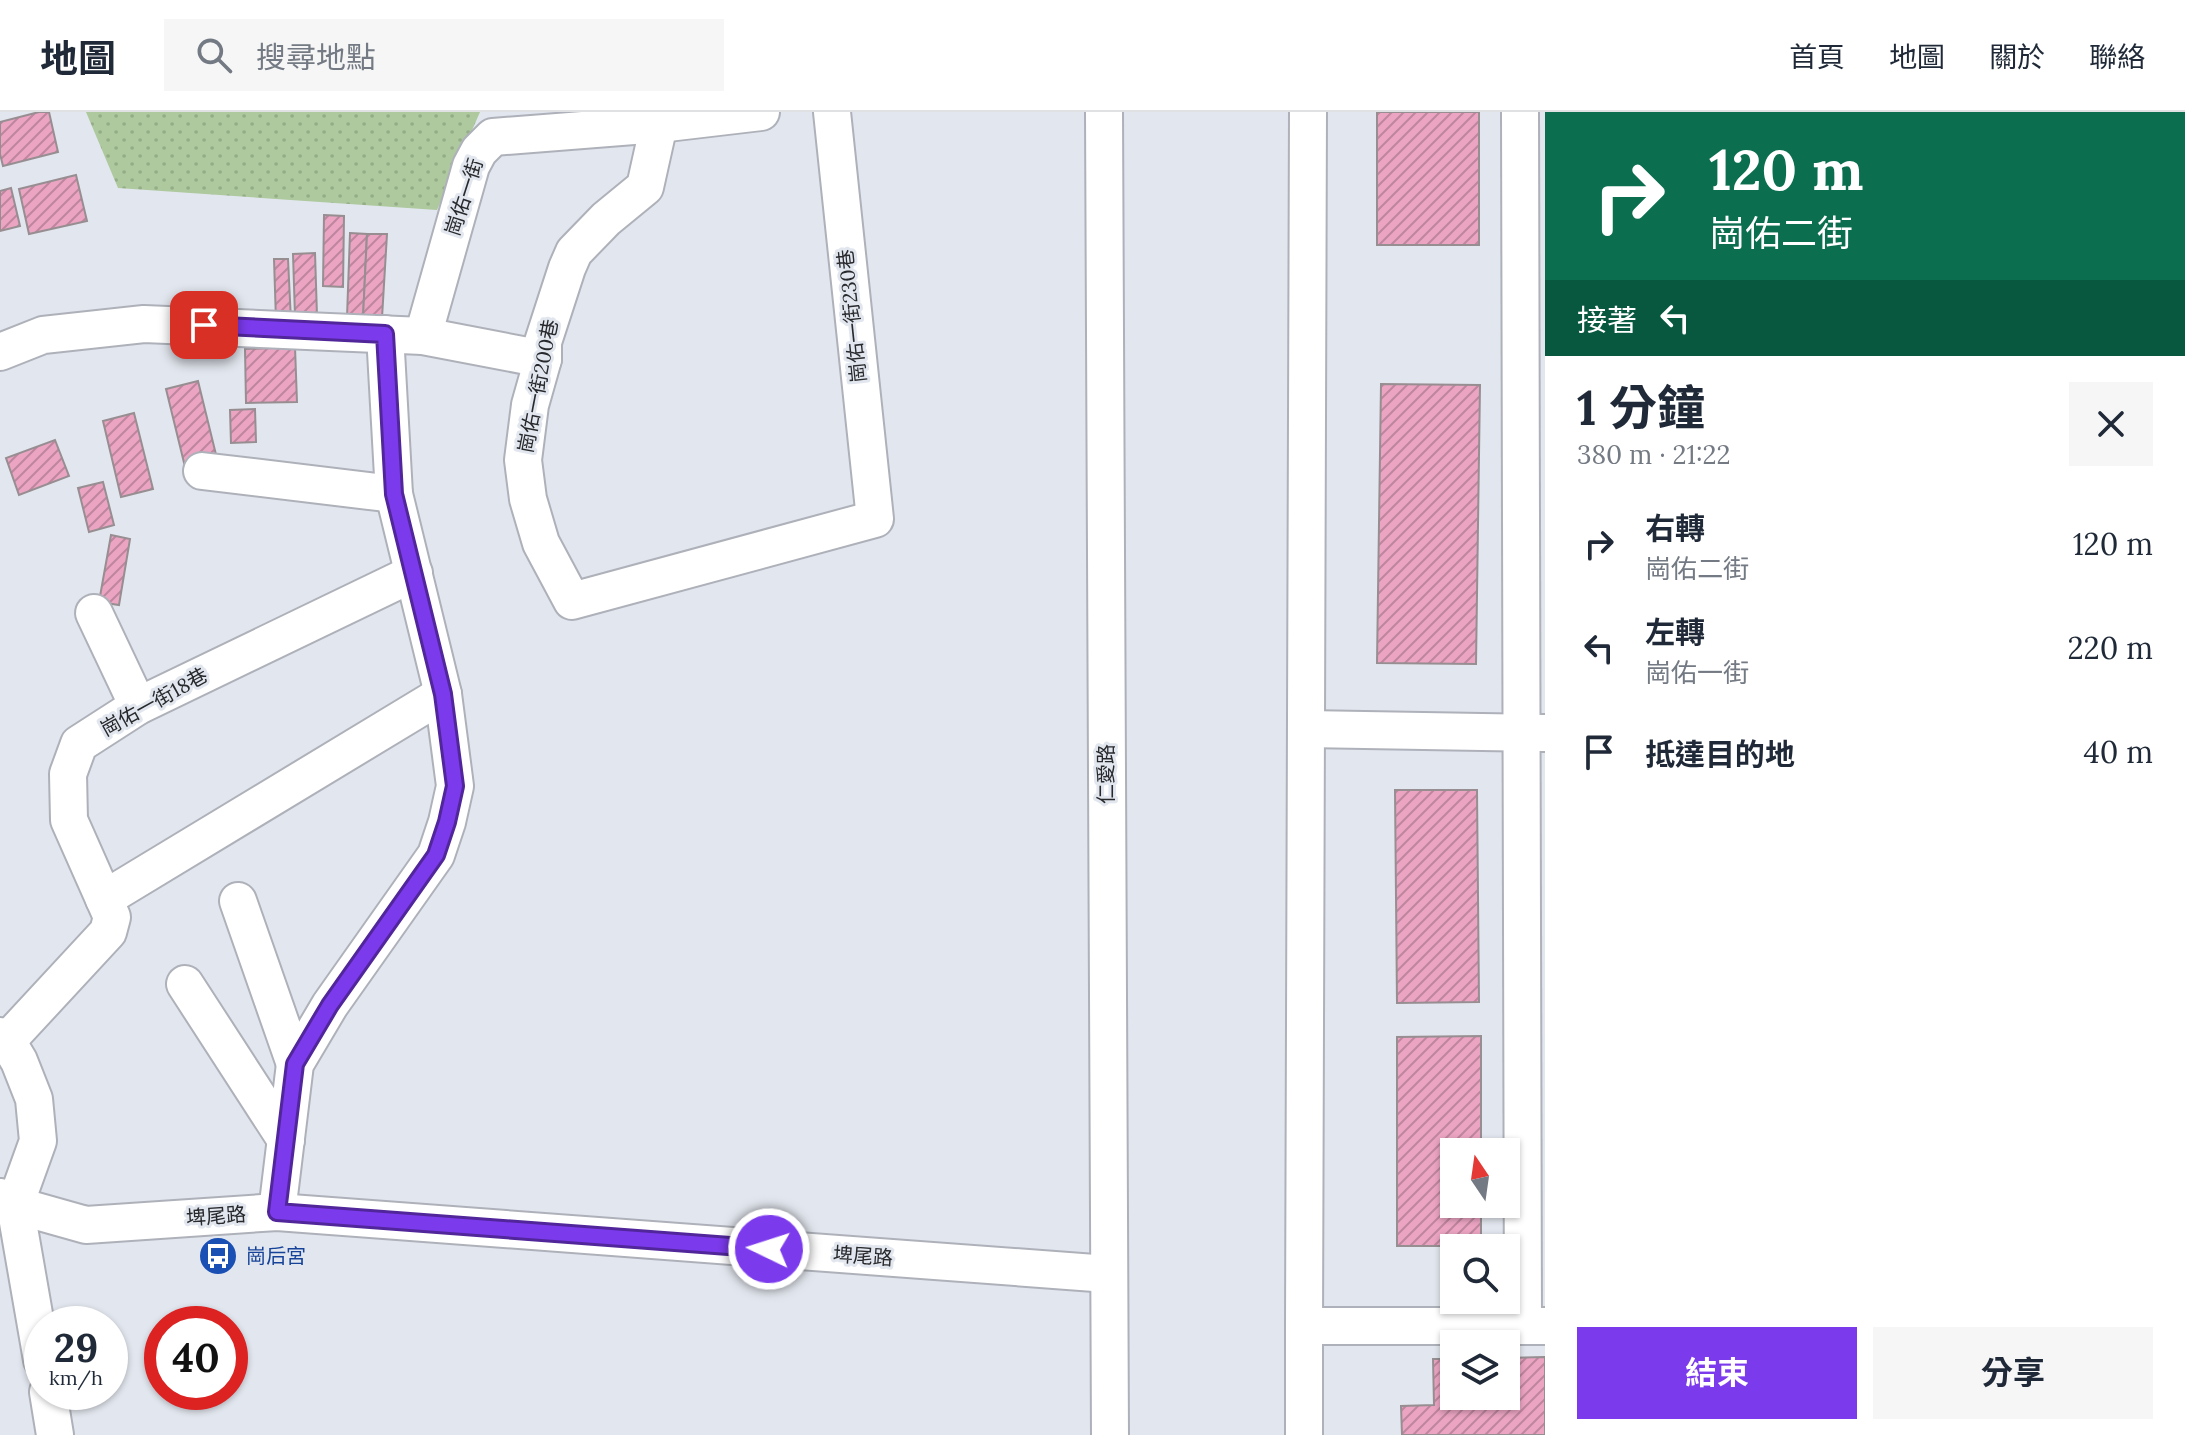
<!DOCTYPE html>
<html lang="zh-TW">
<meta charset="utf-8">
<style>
:root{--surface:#fff;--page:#f6f6f7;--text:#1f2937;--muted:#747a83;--line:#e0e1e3;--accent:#7c3aed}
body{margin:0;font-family:Lora,"Noto Sans TC",serif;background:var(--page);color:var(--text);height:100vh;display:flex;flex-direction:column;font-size:30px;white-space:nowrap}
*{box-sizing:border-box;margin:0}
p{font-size:26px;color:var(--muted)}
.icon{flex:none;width:44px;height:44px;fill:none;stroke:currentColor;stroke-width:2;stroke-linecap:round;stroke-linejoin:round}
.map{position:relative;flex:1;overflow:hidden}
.drawer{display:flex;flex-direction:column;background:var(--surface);width:640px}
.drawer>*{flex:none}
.hud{background:#0b6e4f;color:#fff;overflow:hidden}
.needle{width:52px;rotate:347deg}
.tools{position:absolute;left:1440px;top:1026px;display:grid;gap:16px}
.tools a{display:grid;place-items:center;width:80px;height:80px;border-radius:0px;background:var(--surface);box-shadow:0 2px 6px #0004;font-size:40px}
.speed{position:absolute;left:24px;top:1194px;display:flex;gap:16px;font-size:40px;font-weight:700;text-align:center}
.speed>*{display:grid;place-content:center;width:104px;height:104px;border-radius:50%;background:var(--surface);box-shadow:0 2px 6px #0004;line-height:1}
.speed small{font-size:20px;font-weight:400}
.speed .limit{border:12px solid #d22;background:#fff;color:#111}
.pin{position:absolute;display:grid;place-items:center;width:68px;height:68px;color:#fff;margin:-34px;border-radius:16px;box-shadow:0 4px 12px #0006}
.me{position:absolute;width:88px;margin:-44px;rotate:274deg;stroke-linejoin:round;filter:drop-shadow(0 0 6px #0008)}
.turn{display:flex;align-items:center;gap:28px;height:168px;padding:0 32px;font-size:36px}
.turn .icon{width:104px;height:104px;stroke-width:2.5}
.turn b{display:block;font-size:56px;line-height:68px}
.then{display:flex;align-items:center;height:76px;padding:0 32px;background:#0003;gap:16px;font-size:30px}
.round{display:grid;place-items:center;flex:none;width:84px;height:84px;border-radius:0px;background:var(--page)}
.headline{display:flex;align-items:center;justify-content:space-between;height:136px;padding:0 32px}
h1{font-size:48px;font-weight:700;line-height:60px}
.button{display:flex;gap:16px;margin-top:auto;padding:16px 32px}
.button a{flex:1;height:92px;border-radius:0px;background:var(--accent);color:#fff;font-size:32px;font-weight:700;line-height:92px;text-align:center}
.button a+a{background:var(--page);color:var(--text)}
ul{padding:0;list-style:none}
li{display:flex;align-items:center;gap:24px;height:104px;padding:0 32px}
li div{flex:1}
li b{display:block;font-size:30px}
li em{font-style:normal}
header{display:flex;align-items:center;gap:48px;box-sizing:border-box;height:112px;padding:0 40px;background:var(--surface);border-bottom:2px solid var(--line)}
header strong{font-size:38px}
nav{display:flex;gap:44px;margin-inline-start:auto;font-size:28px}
.search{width:560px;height:72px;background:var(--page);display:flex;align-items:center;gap:20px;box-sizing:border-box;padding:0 28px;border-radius:0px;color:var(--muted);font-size:30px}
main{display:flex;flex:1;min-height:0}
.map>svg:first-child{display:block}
.park{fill:url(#park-dots)}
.building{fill:url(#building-hatch);stroke:#978e92;stroke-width:2}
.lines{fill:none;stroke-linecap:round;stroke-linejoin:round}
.minor-casing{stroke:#aeb1b9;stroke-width:40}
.minor{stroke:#fff;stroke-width:36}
.route-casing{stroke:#51269a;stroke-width:20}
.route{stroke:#7c3aed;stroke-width:14}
.labels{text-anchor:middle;stroke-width:6;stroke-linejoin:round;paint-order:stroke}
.street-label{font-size:20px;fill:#27292c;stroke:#e2e6ee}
.transit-label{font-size:20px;fill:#164399;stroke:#e2e6ee;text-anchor:start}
</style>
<header>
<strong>地圖</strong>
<div class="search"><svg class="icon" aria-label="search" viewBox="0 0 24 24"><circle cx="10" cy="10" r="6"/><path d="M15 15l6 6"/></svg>搜尋地點</div>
<nav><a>首頁</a><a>地圖</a><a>關於</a><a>聯絡</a></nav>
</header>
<main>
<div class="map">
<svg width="1545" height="1323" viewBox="0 0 1545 1323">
<defs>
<pattern id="park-dots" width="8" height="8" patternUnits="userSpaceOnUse" patternTransform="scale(2)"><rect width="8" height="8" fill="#adc99d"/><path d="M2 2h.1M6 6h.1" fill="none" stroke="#95ad87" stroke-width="1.8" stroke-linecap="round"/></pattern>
<pattern id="building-hatch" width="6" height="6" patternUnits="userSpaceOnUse" patternTransform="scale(2)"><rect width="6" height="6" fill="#eba4c2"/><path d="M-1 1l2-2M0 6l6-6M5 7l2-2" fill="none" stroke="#be869e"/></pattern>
</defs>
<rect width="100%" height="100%" fill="#e2e6ee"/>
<polygon class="park" points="86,0 480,0 437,98 118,76"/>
<g class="building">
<polygon points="39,0 49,0 58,40 3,54 0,42 0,10"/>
<rect x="1377" y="0" width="102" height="133"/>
<polygon points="76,63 87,109 29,122 19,77"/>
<polygon points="11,76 20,114 0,119 0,79"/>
<polygon points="324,103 344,104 343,175 323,174"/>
<polygon points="350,121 367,122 363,206 347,205"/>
<polygon points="367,122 387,122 382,206 363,206"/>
<polygon points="315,141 317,204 295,204 293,142"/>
<polygon points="274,147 288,147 291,209 276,209"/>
<polygon points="295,235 297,290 246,291 245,237"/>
<polygon points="198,269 220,359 188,367 166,277"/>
<polygon points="1381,272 1480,273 1476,552 1377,551"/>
<polygon points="255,297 256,330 231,331 230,298"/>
<polygon points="134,301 153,377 121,385 103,309"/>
<polygon points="55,328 69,364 19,383 6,346"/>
<polygon points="103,370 114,413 89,420 78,376"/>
<polygon points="111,423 130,427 119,493 99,490"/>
<polygon points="1395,678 1477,678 1479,890 1397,891"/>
<polygon points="1481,924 1481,1040 1454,1040 1454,1092 1481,1092 1481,1134 1397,1134 1397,925"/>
<polygon points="1545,1245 1545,1323 1402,1323 1401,1294 1434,1293 1433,1247 1454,1247 1454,1284 1506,1284 1506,1246"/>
</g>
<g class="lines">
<g class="minor-casing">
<g id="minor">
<polyline points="1104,0 1110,1323"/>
<polyline points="1520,0 1523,1214"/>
<polyline points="659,12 645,75 606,107 574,140 567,156 543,230 543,247 530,293 523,348 528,387 541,431 572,489 875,407 832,0"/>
<polyline points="423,224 471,54 479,39 493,25 659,12 761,0"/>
<polyline points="0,240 43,223 144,212 423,224 543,247"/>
<polyline points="202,359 394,382"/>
<polyline points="94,501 138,594"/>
<polyline points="1306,617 1544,621"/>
<polyline points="104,787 443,582"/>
<polyline points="238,789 295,952"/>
<polyline points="185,872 286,1028"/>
<polyline points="0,924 7,929 19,949 34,987 38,1029 15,1093 42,1248"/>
<polyline points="7,929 108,820 112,805 69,708 68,662 79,632 138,594 414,461"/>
<polyline points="0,1085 15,1093 86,1113 277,1100 1108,1162"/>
<polyline points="277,1100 295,952 330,893 436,743 447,710 455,674 443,582 394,382 385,222"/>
<polyline points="1304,1214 1308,0"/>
<polyline points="48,1280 55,1323"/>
<polyline points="1304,1323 1304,1214 1545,1214"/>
</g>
</g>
<use href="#minor" class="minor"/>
</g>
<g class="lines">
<g class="route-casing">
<polyline id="route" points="204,213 385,222 394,382 443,582 455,674 447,710 436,743 330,893 295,952 277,1100 769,1137"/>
</g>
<use href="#route" class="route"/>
</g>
<defs>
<g id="bus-disc" transform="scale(2)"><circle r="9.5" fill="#1a4fb4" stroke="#e2e6ee"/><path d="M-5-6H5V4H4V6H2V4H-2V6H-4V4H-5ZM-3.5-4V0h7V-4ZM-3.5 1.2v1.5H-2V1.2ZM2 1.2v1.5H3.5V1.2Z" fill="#fff"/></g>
</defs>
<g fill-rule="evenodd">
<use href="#bus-disc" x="218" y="1144"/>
</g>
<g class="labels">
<g class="street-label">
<text transform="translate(464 85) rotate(-72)" y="7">崗佑一街</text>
<text transform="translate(852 204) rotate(-96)" y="7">崗佑一街230巷</text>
<text transform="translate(538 274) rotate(-79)" y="7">崗佑一街200巷</text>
<text transform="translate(154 590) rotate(-29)" y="7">崗佑一街18巷</text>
<text transform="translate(1106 662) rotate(-90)" y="7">仁愛路</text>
<text transform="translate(216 1104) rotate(-4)" y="7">埤尾路</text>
<text transform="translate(863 1144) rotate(4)" y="7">埤尾路</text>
</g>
<g class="transit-label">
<text x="246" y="1151">崗后宮</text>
</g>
</g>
</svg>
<div class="tools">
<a><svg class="needle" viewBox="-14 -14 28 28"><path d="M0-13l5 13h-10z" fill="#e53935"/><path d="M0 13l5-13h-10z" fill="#747a83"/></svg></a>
<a><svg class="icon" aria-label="search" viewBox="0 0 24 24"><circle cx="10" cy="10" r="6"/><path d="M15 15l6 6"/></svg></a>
<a><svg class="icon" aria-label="layers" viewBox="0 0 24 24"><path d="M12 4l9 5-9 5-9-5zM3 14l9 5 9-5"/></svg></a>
</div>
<div class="speed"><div>29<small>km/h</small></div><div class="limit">40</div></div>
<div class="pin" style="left:204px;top:213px;background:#d93025"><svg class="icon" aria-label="arrive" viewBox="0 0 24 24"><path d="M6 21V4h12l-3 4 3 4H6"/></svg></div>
<svg class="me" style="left:769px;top:1137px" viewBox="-20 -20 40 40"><circle r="17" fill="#7c3aed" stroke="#fff" stroke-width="3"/><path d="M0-11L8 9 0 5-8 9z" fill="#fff"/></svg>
</div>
<section class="drawer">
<div class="hud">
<div class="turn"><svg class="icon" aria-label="right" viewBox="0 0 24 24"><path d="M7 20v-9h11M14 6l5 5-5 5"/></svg><div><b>120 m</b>崗佑二街</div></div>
<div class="then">接著<svg class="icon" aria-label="left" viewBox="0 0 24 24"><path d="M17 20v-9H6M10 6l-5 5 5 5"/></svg></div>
</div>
<div class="headline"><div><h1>1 分鐘</h1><p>380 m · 21:22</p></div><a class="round"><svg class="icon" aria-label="close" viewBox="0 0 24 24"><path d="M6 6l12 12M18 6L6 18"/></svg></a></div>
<ul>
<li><svg class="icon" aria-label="right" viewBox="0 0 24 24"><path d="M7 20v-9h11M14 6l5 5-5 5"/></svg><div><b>右轉</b><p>崗佑二街</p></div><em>120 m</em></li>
<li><svg class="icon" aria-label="left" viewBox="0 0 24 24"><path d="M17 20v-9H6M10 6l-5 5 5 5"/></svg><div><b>左轉</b><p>崗佑一街</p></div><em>220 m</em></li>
<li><svg class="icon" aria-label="arrive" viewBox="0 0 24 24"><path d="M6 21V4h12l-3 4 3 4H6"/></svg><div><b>抵達目的地</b></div><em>40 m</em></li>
</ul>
<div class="button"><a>結束</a><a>分享</a></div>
</section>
</main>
